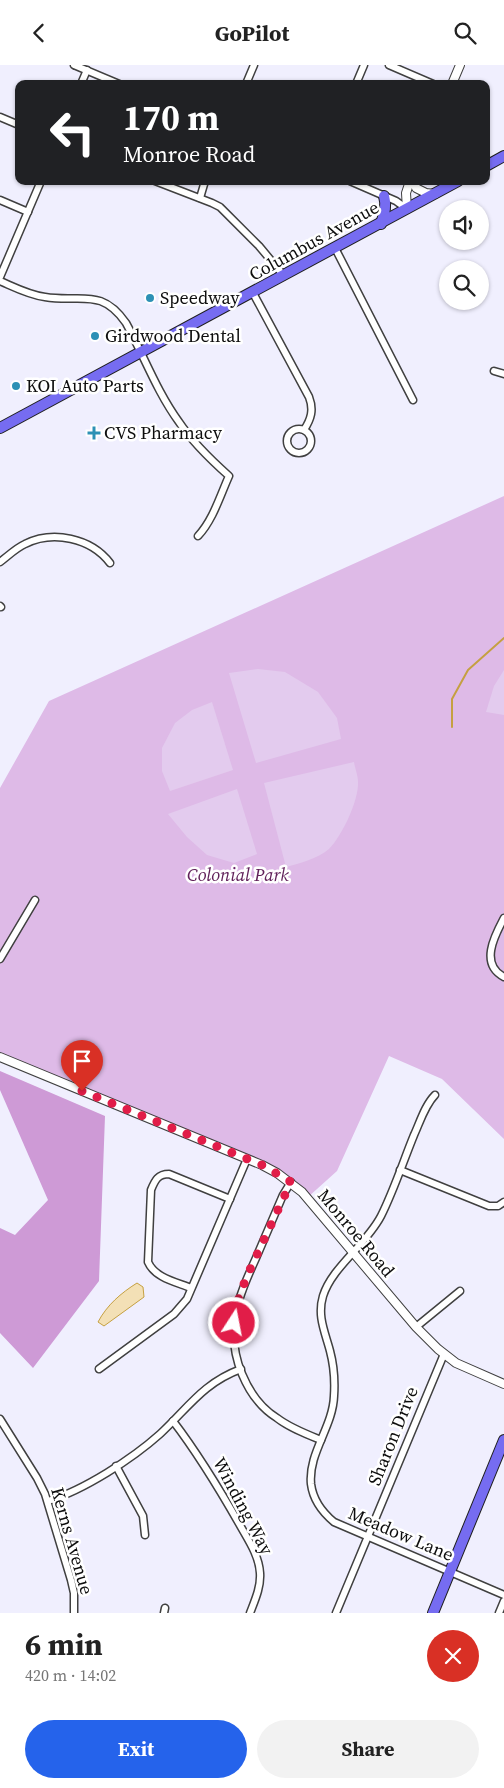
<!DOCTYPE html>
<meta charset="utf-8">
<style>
:root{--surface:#fff;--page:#f2f2f2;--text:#222;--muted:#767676;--accent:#2563eb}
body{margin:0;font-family:"Source Serif 4",serif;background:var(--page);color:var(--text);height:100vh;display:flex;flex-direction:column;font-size:19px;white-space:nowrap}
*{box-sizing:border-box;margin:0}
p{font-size:16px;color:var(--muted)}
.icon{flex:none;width:28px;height:28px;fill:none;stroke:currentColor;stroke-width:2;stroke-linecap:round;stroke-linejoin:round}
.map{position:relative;height:1548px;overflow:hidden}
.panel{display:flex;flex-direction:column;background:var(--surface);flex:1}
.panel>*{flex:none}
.top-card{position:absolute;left:15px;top:15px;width:475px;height:105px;border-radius:10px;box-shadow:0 1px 4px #0004;background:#202124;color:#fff;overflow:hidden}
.tools{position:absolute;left:439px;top:135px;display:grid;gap:10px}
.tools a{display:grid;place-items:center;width:50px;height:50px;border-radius:50%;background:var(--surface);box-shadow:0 1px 4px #0004;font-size:25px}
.pin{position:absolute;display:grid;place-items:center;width:42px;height:42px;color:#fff;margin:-51px -21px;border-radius:50% 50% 50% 0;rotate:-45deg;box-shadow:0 0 5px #0007}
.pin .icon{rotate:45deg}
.me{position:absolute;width:55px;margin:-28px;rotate:11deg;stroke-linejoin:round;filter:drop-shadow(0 0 4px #0008)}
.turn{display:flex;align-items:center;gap:18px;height:105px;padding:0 25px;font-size:22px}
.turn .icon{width:65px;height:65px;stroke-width:2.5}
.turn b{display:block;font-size:35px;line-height:42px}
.round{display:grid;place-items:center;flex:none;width:52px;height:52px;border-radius:26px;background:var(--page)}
.summary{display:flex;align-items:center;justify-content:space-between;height:85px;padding:0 25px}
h1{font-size:30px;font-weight:700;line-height:38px}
.cta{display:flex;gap:10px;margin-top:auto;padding:10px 25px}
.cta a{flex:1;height:58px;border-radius:30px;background:var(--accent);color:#fff;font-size:20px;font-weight:700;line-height:58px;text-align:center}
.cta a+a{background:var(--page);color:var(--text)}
header{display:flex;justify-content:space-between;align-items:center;height:65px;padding:0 25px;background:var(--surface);font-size:22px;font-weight:700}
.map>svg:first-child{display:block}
.green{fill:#debae7}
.forest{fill:#ce9ad6}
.pitch{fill:#e3cbee}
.water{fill:#f3e0b6;stroke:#c5a041}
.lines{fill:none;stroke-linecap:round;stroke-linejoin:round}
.stream{stroke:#c5a041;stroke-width:2}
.minor-casing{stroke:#404040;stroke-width:9}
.tertiary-casing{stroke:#404040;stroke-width:10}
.primary-casing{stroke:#1e1e1e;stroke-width:12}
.minor{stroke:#fff;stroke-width:6}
.tertiary{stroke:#fff;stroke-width:8}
.primary{stroke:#766cf1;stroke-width:10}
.route{stroke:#e11d48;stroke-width:9;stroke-dasharray:0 16.2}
.poi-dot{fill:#2d91b5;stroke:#fff;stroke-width:2}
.labels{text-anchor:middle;stroke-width:5;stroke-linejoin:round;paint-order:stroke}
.street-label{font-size:18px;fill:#0d0d0d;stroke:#fff}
.poi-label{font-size:18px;fill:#0d0d0d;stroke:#fff;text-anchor:start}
.park-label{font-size:18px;font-style:italic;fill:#61215a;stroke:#fff}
</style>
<header><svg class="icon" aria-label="back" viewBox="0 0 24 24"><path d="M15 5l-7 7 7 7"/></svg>GoPilot<svg class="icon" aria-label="search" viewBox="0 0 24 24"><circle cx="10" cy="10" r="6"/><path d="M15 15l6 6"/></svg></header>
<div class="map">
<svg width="504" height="1548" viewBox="0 0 504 1548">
<rect width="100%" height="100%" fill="#f0effe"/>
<polygon class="green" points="504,431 504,1074 442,1014 389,991 337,1106 307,1133 277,1108 0,992 0,723 49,636"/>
<polygon class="forest" points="0,1006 105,1051 99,1216 33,1303 0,1268 0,1163 15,1170 48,1135 0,1025"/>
<g class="pitch">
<polygon points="258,604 285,607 318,627 337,653 341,674 256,698 229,608"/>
<polygon points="504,605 504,650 486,647 494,621"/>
<polygon points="212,637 233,705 170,726 162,706 162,683 175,658 192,645"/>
<path d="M354 697C355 704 358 710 358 717 359 735 342 771 329 784 317 794 300 798 286 802L264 718Z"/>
<polygon points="237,724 257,789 234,798 207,790 187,772 168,749"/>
</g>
<path class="water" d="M137 1218 143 1222 144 1232 104 1261 98 1257C107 1240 121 1228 137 1218Z"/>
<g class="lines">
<polyline class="stream" points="452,662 452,634 468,605 504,573"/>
<g class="minor-casing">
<g id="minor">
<polyline points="74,0 119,19"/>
<polyline points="389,0 433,19"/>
<polyline points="81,19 87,5"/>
<polyline points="246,19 254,0"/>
<polyline points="356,19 364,0"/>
<polyline points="0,52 19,60"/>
<polyline points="155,116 212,138 220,142 259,181 284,211"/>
<polyline points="350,116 396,136 407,144"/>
<polyline points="200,133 205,116"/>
<polyline points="0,135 28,147"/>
<polyline points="335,183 413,335"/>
<polyline points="0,212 41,116"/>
<path d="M0 216C14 222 29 230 45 232 81 238 101 222 126 258 144 291 157 327 179 357 193 378 211 395 229 411 220 431 213 455 198 471"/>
<path d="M253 228 309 332C314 345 311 354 304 365"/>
<polyline points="494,306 504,309"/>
<circle cx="299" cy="376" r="12"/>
<path d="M0 497C8 491 16 483 25 479 53 465 91 473 110 498"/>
<polyline points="0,541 1,542"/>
<path d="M504 853C495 870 479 899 504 912"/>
<polyline points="0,894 35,835"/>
<path d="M435 1030C425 1040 420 1057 414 1070 403 1097 394 1125 381 1151 366 1180 332 1202 323 1231 317 1251 325 1267 330 1286 334 1301 335 1316 334 1331 333 1362 308 1388 311 1419 313 1435 322 1447 334 1457L504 1530"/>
<polyline points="400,1105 489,1141 498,1141 504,1137"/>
<path d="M291 1117 283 1130C274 1151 265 1172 256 1193 238 1233 224 1265 242 1309 249 1326 261 1343 277 1353 290 1363 306 1369 321 1375"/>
<path d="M191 1223C176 1217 155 1213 148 1197L151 1125C155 1115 158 1109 169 1109L230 1134"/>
<polyline points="416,1262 460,1226"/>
<polyline points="99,1304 174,1249 187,1234 247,1094"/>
<polyline points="0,1354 37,1413 45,1429 71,1515 74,1528 74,1548"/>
<path d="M173 1356C199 1390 220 1425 241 1462 249 1476 259 1491 260 1508 261 1522 255 1535 250 1548"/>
<polyline points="116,1401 143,1451 145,1470"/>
<path d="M48 1436C84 1425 132 1394 160 1369 188 1343 203 1318 241 1304"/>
<polyline points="164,1548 165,1543"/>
<polyline points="336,1548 444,1289"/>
<polyline points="499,1548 504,1536"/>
</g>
</g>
<g class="tertiary-casing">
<g id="tertiary">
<polyline points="452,19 460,0"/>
<polyline points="414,116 416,123 426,128 435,129"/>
<polyline points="407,144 406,128 410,116"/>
<polyline points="0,992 262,1100 277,1108 302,1127 416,1262 438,1284 456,1298 504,1319"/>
</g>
</g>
<g class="primary-casing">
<g id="primary">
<polyline points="486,101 504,91"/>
<path d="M381 159C384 149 387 141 384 131"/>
<polyline points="0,363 458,116"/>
<polyline points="433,1548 504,1375"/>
</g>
</g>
<use href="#minor" class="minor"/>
<use href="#tertiary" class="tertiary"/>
<use href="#primary" class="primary"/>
</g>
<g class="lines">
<polyline class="route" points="82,1026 262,1100 291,1117 247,1211 239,1232 234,1258"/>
</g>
<g class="poi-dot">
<circle cx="150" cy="233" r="5"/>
<circle cx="95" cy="271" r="5"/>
<circle cx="16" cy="321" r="5"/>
<path d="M91.5 360.5h5v5h5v5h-5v5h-5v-5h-5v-5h5z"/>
</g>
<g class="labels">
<g class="street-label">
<text transform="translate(314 176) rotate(-29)" y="6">Columbus Avenue</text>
<text transform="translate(356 1168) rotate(50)" y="6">Monroe Road</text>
<text transform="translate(393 1371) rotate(-68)" y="6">Sharon Drive</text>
<text transform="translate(243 1441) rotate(62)" y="6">Winding Way</text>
<text transform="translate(401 1469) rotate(23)" y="6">Meadow Lane</text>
<text transform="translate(72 1476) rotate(74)" y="6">Kerns Avenue</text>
</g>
<g class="poi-label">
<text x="160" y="239">Speedway</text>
<text x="105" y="277">Girdwood Dental</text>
<text x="26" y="327">KOI Auto Parts</text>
<text x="104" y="374">CVS Pharmacy</text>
</g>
<g class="park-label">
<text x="238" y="816">Colonial Park</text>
</g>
</g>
</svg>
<div class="tools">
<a><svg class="icon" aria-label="sound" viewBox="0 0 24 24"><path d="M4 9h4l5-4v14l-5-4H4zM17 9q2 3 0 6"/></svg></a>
<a><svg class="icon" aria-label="search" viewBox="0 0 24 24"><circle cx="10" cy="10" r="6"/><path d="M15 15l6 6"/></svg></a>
</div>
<div class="pin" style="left:82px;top:1026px;background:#d93025"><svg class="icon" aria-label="arrive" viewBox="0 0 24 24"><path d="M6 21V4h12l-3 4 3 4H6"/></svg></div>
<svg class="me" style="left:234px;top:1258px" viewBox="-20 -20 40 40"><circle r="17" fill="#e11d48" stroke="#fff" stroke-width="3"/><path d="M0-11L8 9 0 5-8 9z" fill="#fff"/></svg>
<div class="top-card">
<div class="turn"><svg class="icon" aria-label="left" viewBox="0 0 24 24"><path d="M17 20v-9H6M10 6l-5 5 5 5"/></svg><div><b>170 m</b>Monroe Road</div></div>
</div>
</div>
<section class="panel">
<div class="summary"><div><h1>6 min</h1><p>420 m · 14:02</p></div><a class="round" style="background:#d93025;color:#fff"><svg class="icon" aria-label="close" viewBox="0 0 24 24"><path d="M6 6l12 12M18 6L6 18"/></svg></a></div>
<div class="cta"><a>Exit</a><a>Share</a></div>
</section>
